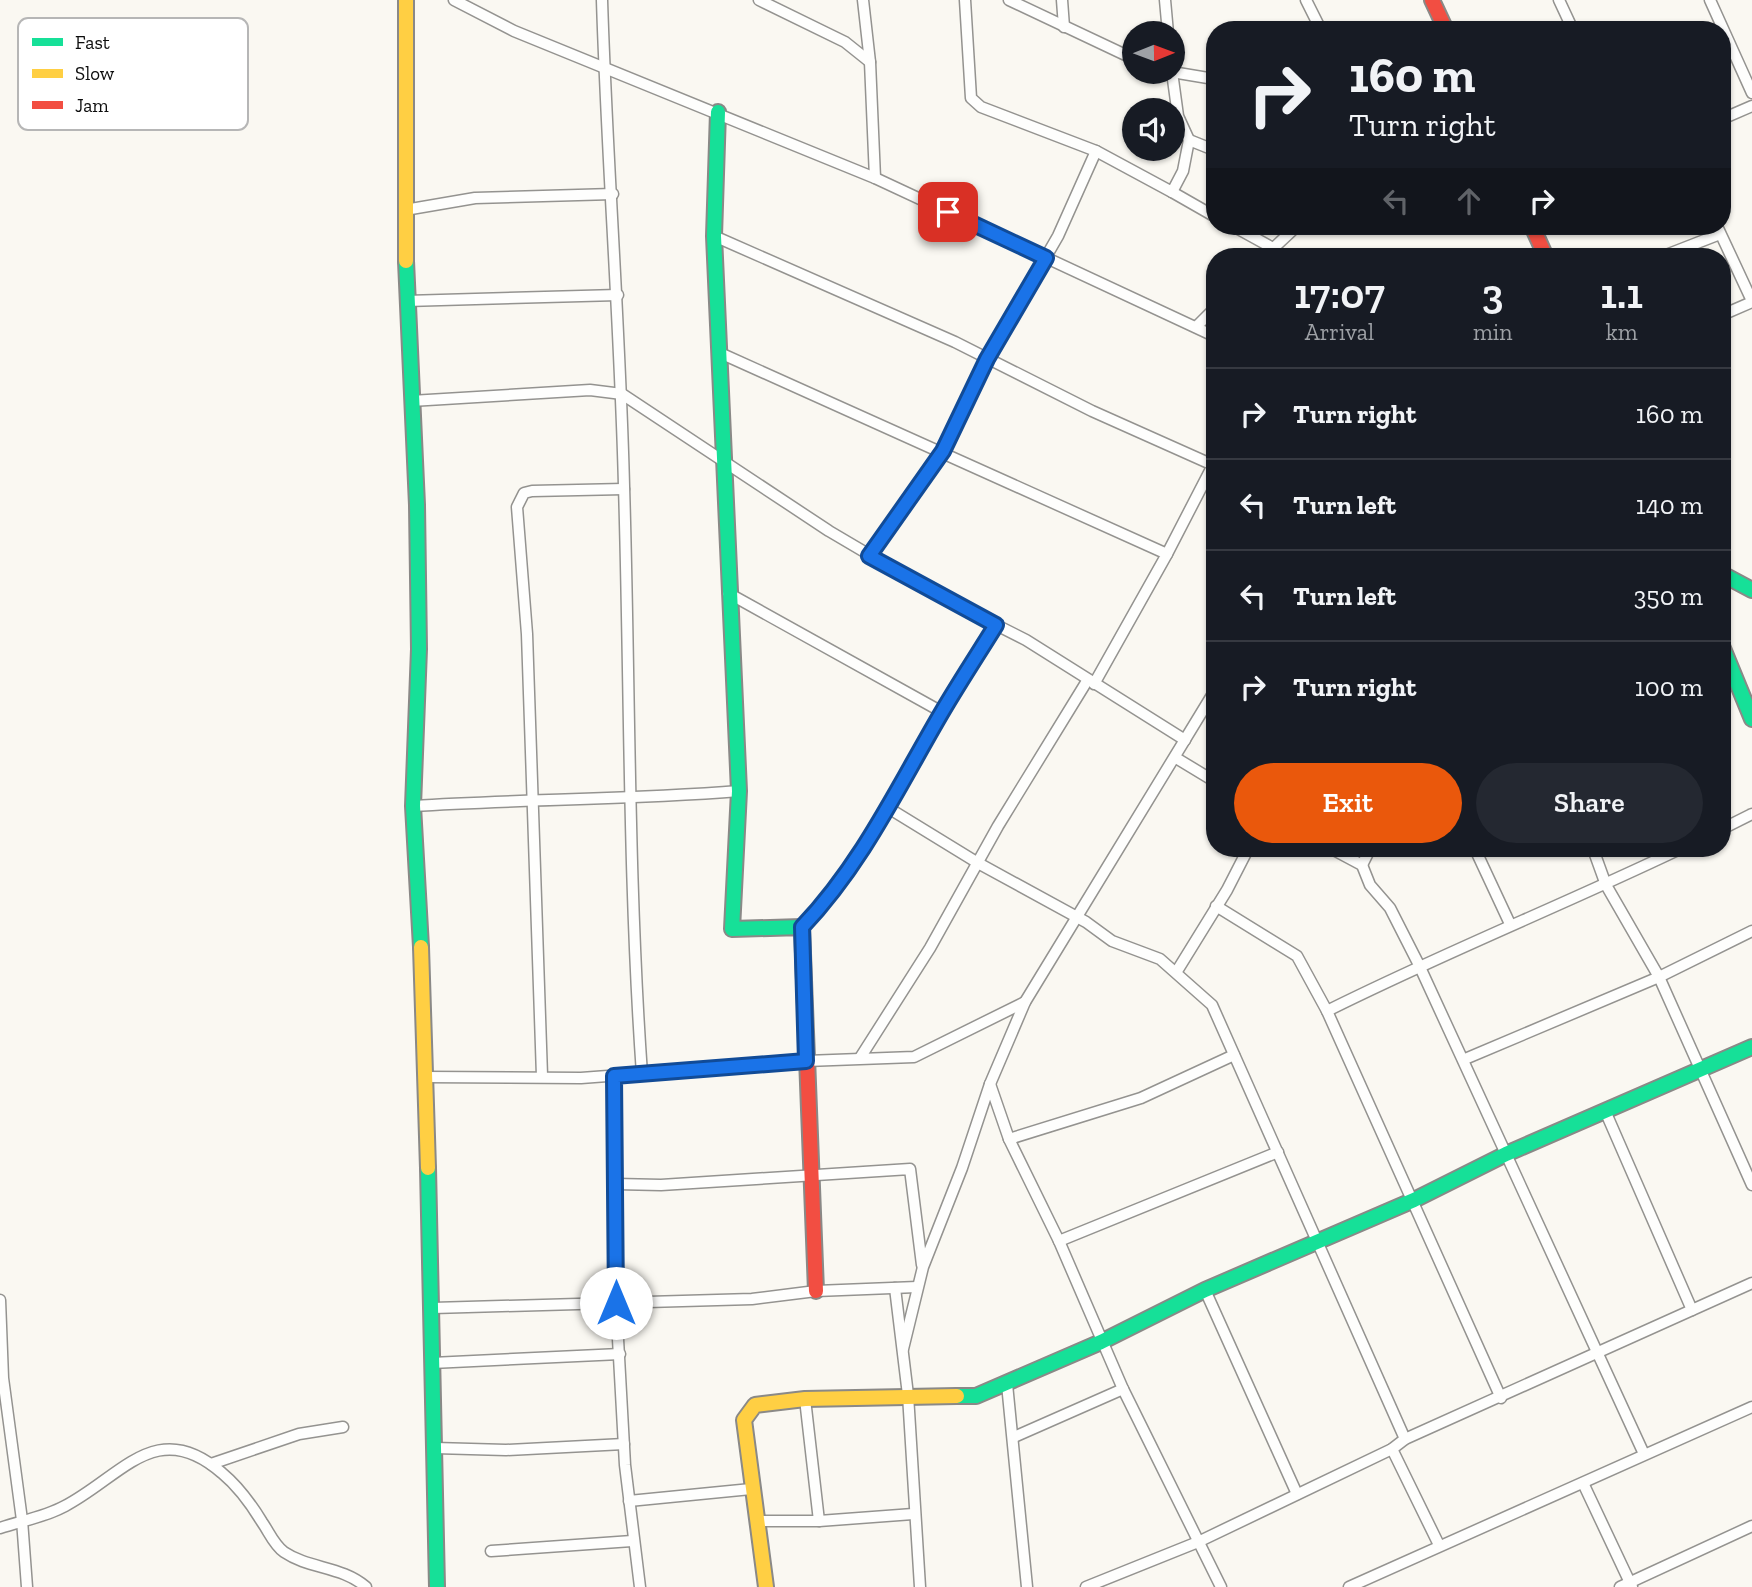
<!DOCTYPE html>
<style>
:root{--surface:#171b24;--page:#242831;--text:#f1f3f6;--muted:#9ea1a6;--line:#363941;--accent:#ea580c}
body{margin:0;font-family:"Zilla Slab",serif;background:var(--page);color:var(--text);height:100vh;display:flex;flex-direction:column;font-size:26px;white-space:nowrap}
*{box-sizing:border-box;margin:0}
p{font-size:23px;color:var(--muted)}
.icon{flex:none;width:38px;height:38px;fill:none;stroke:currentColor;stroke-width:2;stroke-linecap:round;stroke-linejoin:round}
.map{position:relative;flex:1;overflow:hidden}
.sheet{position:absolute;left:1206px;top:248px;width:525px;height:609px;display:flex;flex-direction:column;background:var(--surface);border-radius:28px;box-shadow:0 2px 5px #0004}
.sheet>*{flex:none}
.banner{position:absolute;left:1206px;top:21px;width:525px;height:214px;border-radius:28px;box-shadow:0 2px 5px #0004;background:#171b24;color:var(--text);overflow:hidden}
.needle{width:46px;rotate:89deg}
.tools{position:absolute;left:1122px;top:21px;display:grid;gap:14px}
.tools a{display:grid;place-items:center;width:63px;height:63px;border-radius:50%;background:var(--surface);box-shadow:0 2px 5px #0004;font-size:35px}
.pin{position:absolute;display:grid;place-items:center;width:60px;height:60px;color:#fff;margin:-30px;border-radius:14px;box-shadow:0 4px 10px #0006}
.me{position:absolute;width:77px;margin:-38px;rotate:0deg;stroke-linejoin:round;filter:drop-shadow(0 0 5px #0008)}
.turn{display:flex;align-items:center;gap:24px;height:147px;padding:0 28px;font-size:32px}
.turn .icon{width:91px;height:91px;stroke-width:2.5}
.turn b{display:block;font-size:49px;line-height:60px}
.lanes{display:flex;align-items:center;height:66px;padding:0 28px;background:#0003;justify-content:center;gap:35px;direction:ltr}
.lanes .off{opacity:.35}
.eta{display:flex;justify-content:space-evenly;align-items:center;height:119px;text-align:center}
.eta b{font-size:42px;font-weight:600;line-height:49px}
.action{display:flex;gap:14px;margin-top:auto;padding:14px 28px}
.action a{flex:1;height:80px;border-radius:42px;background:var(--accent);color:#fff;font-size:28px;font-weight:600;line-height:80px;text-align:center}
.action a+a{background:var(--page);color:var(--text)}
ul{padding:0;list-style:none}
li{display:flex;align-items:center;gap:21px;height:91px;padding:0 28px;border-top:2px solid var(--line)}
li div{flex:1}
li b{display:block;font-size:26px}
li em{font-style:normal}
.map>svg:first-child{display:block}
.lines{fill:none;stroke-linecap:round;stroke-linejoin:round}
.street-casing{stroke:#949390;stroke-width:13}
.fast-casing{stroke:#8a8987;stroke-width:18}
.slow-casing{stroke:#8a8987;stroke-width:18}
.jam-casing{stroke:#8a8987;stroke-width:18}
.street{stroke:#fefefd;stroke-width:10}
.fast{stroke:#16e098;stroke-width:14}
.slow{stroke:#ffcf43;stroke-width:14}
.jam{stroke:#f24e42;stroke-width:14}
.route-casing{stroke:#114b97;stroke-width:18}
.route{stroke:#1a73e8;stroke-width:12}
.key{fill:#fff;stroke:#b6b6b6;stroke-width:2}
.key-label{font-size:19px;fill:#0d0d0d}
</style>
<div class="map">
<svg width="1752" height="1587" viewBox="0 0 1752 1587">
<rect width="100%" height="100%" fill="#faf8f2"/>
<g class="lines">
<g class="street-casing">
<g id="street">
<polyline points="454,0 514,31 875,178 1214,336"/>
<path d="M602 0C607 162 620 324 624 486 630 682 628 878 642 1074"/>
<polyline points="759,0 845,42 870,62"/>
<polyline points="863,0 870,62 875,178"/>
<polyline points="1009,0 1134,59"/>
<polyline points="1062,0 1064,27"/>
<polyline points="1165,0 1168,33"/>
<polyline points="1306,0 1321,30"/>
<polyline points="1559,0 1573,30"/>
<polyline points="1710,0 1752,93"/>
<polyline points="1172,72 1214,79"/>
<polyline points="1722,119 1752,106"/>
<polyline points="1189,140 1214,150"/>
<polyline points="1096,151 1172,192 1183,171 1189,140 1178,116 1172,72"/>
<polyline points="1172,192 1214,216"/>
<polyline points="405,210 475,198 613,194"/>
<polyline points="1233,226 1273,248"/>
<polyline points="1717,226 1752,301"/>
<polyline points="714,236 955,342 1092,411 1213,465"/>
<polyline points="1264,257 1297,226"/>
<polyline points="1661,257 1720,234"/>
<polyline points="406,301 618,295"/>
<polyline points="1722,315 1752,302"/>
<polyline points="1196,327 1214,309"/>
<polyline points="720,353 1167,554 1094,684"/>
<polyline points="411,401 590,390 622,394 829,531 941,597 1026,640 1185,740"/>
<polyline points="1167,554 1214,463"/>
<polyline points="869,556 943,451 987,359 1058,236 1096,151 981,107 971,98 965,0"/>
<polyline points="728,593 942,712"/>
<polyline points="1176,758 1214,781"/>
<path d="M413 806C522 799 630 800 739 791"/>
<polyline points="890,809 978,863 1086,922 1112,941 1160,959 1212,1005 1405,1439"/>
<polyline points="1722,829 1752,814"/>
<polyline points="1332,849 1362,865 1370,885 1390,908 1419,965 1644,1454"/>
<polyline points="1475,849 1510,924"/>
<polyline points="1593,849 1606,885 1659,977 1752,1185"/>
<polyline points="1362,865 1370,849"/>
<polyline points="1216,906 1297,956 1327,1011 1501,1398"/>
<path d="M802 927C862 863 898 787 942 712 959 683 978 654 996 625"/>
<polyline points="1177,971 1227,890 1248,849"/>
<path d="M1327 1011C1443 953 1563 905 1680 849"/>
<polyline points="860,1058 930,948 998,826 1087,681"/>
<polyline points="1465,1059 1659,977 1752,931"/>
<polyline points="542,1076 527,634 517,507 524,493 532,491 624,489"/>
<polyline points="614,1076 616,1303 625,1465 640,1587"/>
<polyline points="425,1077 581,1078 806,1061 914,1057 1025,1002"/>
<polyline points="990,1084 1009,1139 1059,1241 1123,1389 1221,1587"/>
<polyline points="1606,1113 1692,1310"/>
<polyline points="1009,1139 1141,1098 1234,1055"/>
<polyline points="616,1184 661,1185 910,1169 922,1265"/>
<polyline points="1059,1241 1278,1152"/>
<polyline points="895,1288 908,1395 920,1587"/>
<polyline points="1205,1290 1297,1494"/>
<polyline points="0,1300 3,1378 22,1520 27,1587"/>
<polyline points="433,1308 752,1299 816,1291 917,1287"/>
<polyline points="903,1349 923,1267 962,1168 990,1084 1025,1002 1214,692"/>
<polyline points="432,1363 620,1354"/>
<polyline points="1007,1384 1027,1587"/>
<polyline points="805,1399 819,1521"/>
<polyline points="1014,1437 1123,1389"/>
<polyline points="435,1448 506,1450 624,1444"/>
<polyline points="1392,1449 1439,1545"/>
<polyline points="211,1464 299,1434 343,1427"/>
<polyline points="1583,1483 1632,1587"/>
<polyline points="629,1501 751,1489"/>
<polyline points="758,1521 819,1521 913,1514"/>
<path d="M0 1528C21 1521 45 1517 65 1506 122 1476 157 1416 222 1473 239 1487 251 1504 262 1522 269 1532 274 1545 284 1552 309 1569 342 1566 366 1587"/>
<polyline points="491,1551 632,1541"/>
<polyline points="1086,1587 1198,1542 1392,1449 1405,1439 1752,1283"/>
<polyline points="1349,1587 1752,1407"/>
<polyline points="1620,1587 1752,1526"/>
</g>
</g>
<g class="fast-casing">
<g id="fast">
<polyline points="718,112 714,236 739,791 732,929 802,927 804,980"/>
<polyline points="406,261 417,505 419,649 413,806 421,947"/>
<polyline points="1722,574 1752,590"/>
<polyline points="1722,646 1752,719"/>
<polyline points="428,1168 437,1587"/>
<polyline points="957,1396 976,1396 1101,1342 1205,1290 1414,1200 1506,1154 1752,1047"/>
</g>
</g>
<g class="slow-casing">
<g id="slow">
<polyline points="406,0 406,261"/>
<polyline points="421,947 428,1168"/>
<polyline points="766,1587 744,1420 755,1405 805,1399 957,1396"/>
</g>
</g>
<g class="jam-casing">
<g id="jam">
<polyline points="1432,0 1446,30"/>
<polyline points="1532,226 1546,257"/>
<polyline points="804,980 816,1291"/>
</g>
</g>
<use href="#street" class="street"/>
<use href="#fast" class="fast"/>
<use href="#slow" class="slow"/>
<use href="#jam" class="jam"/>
</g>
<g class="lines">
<g class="route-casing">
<path id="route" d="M616 1303 614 1076 806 1061 802 927C862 864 898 787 942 712 959 683 978 654 996 625L869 556 943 451 987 359 1046 258 948 212"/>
</g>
<use href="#route" class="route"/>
</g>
<rect x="18" y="18" width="230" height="112" rx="10" class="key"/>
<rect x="32" y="38" width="31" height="8" fill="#16e098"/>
<rect x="32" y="69" width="31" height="9" fill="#ffcf43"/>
<rect x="32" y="101" width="31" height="8" fill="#f24e42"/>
<g class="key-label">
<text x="75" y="49">Fast</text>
<text x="75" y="80">Slow</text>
<text x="75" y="112">Jam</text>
</g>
</svg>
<div class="tools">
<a><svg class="needle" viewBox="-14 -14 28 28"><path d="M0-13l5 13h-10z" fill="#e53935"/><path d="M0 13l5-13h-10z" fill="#9ea1a6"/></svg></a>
<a><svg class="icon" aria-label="sound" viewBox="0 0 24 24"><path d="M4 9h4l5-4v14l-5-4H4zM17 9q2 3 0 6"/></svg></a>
</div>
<div class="pin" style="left:948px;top:212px;background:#d93025"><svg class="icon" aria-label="arrive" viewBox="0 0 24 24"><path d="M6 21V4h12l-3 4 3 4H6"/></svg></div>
<svg class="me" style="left:616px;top:1303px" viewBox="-20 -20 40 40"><circle r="19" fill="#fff"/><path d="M0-13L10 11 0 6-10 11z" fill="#1a73e8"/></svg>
<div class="banner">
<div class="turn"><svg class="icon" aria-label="right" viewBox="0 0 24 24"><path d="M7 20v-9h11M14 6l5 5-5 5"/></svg><div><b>160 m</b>Turn right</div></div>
<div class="lanes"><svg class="icon off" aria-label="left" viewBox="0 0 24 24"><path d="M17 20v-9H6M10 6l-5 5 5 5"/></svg><svg class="icon off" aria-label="ahead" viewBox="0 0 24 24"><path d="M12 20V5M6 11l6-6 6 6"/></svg><svg class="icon" aria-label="right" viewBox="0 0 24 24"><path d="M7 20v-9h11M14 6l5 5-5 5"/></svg></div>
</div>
<section class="sheet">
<div class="eta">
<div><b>17:07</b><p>Arrival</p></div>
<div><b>3</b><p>min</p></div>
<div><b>1.1</b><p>km</p></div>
</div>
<ul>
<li><svg class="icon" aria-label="right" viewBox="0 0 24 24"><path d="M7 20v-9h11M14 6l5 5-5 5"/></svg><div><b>Turn right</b></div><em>160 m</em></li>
<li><svg class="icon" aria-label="left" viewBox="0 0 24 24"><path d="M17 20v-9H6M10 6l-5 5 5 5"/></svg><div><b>Turn left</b></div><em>140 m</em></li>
<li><svg class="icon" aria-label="left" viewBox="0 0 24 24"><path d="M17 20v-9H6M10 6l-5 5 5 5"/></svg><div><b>Turn left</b></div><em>350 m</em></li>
<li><svg class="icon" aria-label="right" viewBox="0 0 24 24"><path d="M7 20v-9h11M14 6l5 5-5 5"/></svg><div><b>Turn right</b></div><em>100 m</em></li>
</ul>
<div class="action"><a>Exit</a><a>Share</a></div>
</section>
</div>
